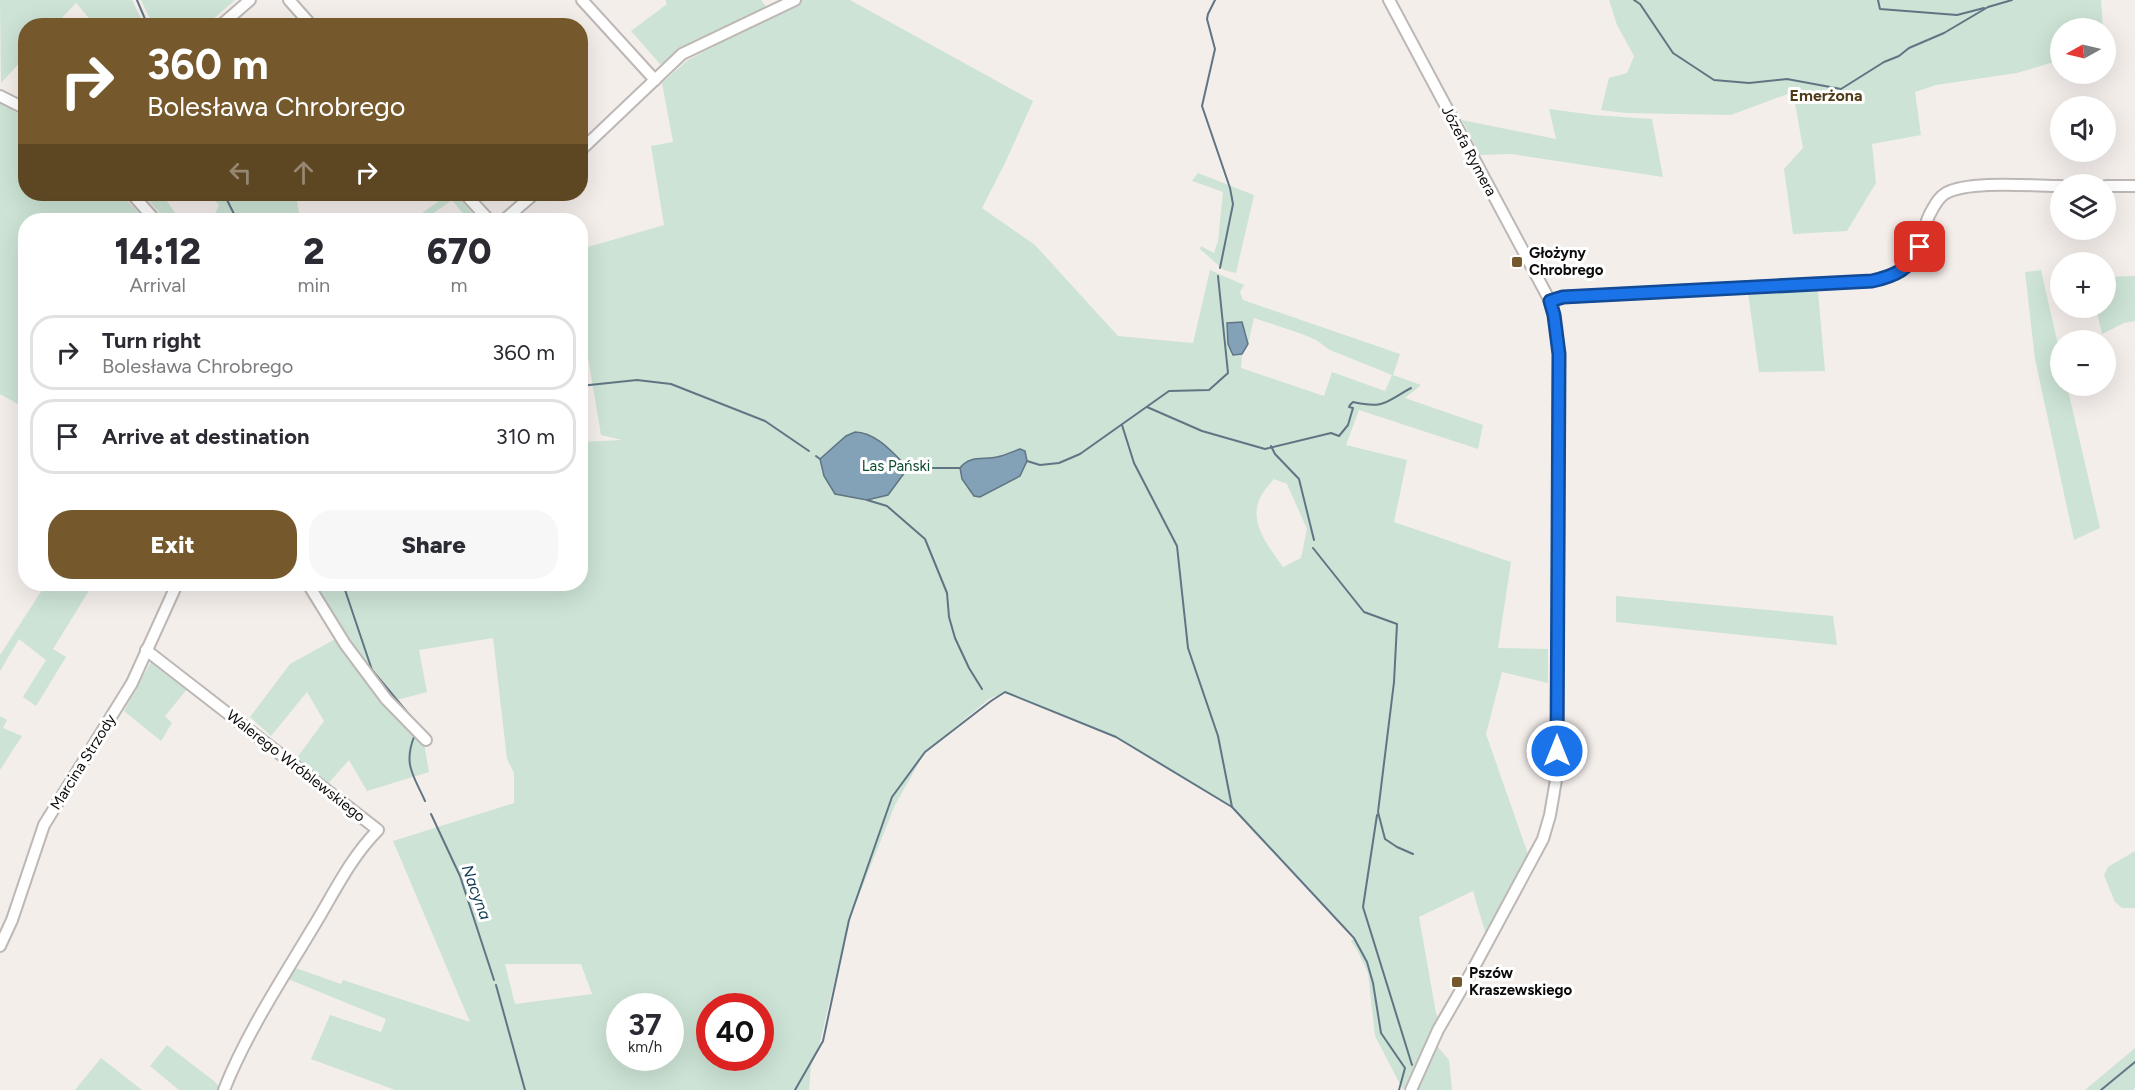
<!DOCTYPE html>
<meta charset="utf-8">
<style>
:root{--surface:#fff;--page:#f7f7f7;--text:#2b2b33;--muted:#7c7c81;--line:#e1e1e2;--accent:#75592c}
body{margin:0;font-family:Figtree,sans-serif;background:var(--page);color:var(--text);height:100vh;display:flex;flex-direction:column;font-size:22px;white-space:nowrap}
*{box-sizing:border-box;margin:0}
p{font-size:20px;color:var(--muted)}
.icon{flex:none;width:33px;height:33px;fill:none;stroke:currentColor;stroke-width:2;stroke-linecap:round;stroke-linejoin:round}
.map{position:relative;flex:1;overflow:hidden}
.details{position:absolute;left:18px;top:213px;width:570px;height:378px;display:flex;flex-direction:column;background:var(--surface);border-radius:24px;box-shadow:0 6px 24px #0002}
.details>*{flex:none}
.top-card{position:absolute;left:18px;top:18px;width:570px;height:183px;border-radius:24px;box-shadow:0 6px 24px #0002;background:#75592c;color:#fff;overflow:hidden}
.needle{width:39px;rotate:262deg}
.fabs{position:absolute;left:2050px;top:18px;display:grid;gap:12px}
.fabs a{display:grid;place-items:center;width:66px;height:66px;border-radius:50%;background:var(--surface);box-shadow:0 6px 24px #0002;font-size:30px}
.speed{position:absolute;left:606px;top:993px;display:flex;gap:12px;font-size:30px;font-weight:700;text-align:center}
.speed>*{display:grid;place-content:center;width:78px;height:78px;border-radius:50%;background:var(--surface);box-shadow:0 6px 24px #0002;line-height:1}
.speed small{font-size:15px;font-weight:400}
.speed .limit{border:9px solid #d22;background:#fff;color:#111}
.pin{position:absolute;display:grid;place-items:center;width:51px;height:51px;color:#fff;margin:-26px;border-radius:12px;box-shadow:0 3px 9px #0006}
.me{position:absolute;width:66px;margin:-33px;rotate:0deg;stroke-linejoin:round;filter:drop-shadow(0 0 4px #0008)}
.turn{display:flex;align-items:center;gap:21px;height:126px;padding:0 30px;font-size:27px}
.turn .icon{width:78px;height:78px;stroke-width:2.5}
.turn b{display:block;font-size:42px;line-height:51px}
.lanes{display:flex;align-items:center;height:57px;padding:0 30px;background:#0003;justify-content:center;gap:30px;direction:ltr}
.lanes .off{opacity:.35}
.eta{display:flex;justify-content:space-evenly;align-items:center;height:102px;text-align:center}
.eta b{font-size:36px;font-weight:800;line-height:42px}
.button{display:flex;gap:12px;margin-top:auto;padding:12px 30px}
.button a{flex:1;height:69px;border-radius:24px;background:var(--accent);color:#fff;font-size:24px;font-weight:800;line-height:69px;text-align:center}
.button a+a{background:var(--page);color:var(--text)}
ul{padding:0;list-style:none}
li{display:flex;align-items:center;gap:18px;height:75px;margin:0 12px 9px;padding:0 18px;border:3px solid var(--line);border-radius:24px}
li div{flex:1}
li b{display:block;font-size:22px}
li em{font-style:normal}
.map>svg:first-child{display:block}
.green{fill:#cce3d5;fill-rule:evenodd}
.water{fill:#83a2b8;stroke:#607584;stroke-width:1.5}
.lines{fill:none;stroke-linecap:round;stroke-linejoin:round}
.stream{stroke:#607584;stroke-width:2}
.minor-casing{stroke:#bdb8b5;stroke-width:14}
.minor{stroke:#fff;stroke-width:10}
.route-casing{stroke:#114b97;stroke-width:15}
.route{stroke:#1a73e8;stroke-width:10}
.poi-dot{fill:#75592c;stroke:#fff;stroke-width:2}
.labels{text-anchor:middle;stroke-width:6;stroke-linejoin:round;paint-order:stroke}
.street-label{font-size:15px;fill:#0d0b0a;stroke:#fff}
.poi-label{font-size:15px;font-weight:bold;fill:#0d0b0a;stroke:#fff;text-anchor:start}
.park-label{font-size:15px;fill:#0c4b30;stroke:#fff}
.neighbourhood-label{font-size:16px;font-weight:bold;fill:#513b17;stroke:#fff}
.water-label{font-size:16px;font-style:italic;fill:#113b53;stroke:#fff}
</style>
<div class="map">
<svg width="2135" height="1090" viewBox="0 0 2135 1090">
<rect width="100%" height="100%" fill="#f4eeeb"/>
<g class="green">
<polygon points="0,0 132,0 144,25 95,25 76,3 55,25 26,26 25,57 1,83"/>
<polygon points="141,0 235,0 205,26 153,25"/>
<path d="M665 0H761L768 9C744 19 718 28 695 41 685 46 668 62 660 64L631 31 667 4Z"/>
<path d="M801 0H850L1033 101 1005 163 982 208 1035 245 1118 336 1193 343 1210 270 1244 285 1240 292 1243 300 1400 354 1393 375 1421 385 1405 398 1483 425 1478 449 1359 410 1346 445 1407 460 1394 522 1511 562 1498 648 1548 649V683L1502 672 1486 734 1528 854 1486 935 1473 891 1419 917 1436 1013 1438 1018 1403 1090 1375 1036 1368 973 1357 950 1351 941 1355 937 1232 807 1116 737 1005 692 989 699 925 752 895 805 849 920 819 1046 811 1066 809 1090H395L311 1059 330 1015 381 1032 386 1019 288 979 293 967 341 984 343 980 470 1022 393 841 514 803V773L507 759 493 638 419 650 427 692 385 703 424 743 429 772 367 791 349 760 326 786 296 759 324 721 307 692 271 736 250 717 290 664 337 638 312 584H580L581 442 622 440 601 435 581 316V249L664 225 651 146 673 142 662 83 688 60ZM1254 318 1302 334 1316 340 1330 350 1392 375 1385 391 1332 372 1324 396 1241 368 1242 354 1233 355 1246 332 1248 344ZM1274 479 1287 484 1307 529 1301 558 1283 567C1270 548 1248 523 1260 498 1263 491 1269 485 1274 479ZM505 964H581L592 994 515 1004ZM620 1006H670V1058H620ZM710 1006H760V1058H710Z"/>
<polygon points="1609,0 2101,0 2103,28 2061,28 2061,60 2017,73 1936,85 1915,92 1921,135 1872,144 1876,183 1847,231 1793,234 1784,169 1803,148 1793,92 1731,115 1625,113 1601,110 1609,78 1627,73 1634,56 1617,25"/>
<polygon points="0,102 25,118 26,194 121,194 145,220 26,220 25,408 0,394"/>
<polygon points="1549,109 1594,115 1652,119 1663,177 1511,154 1480,155 1462,120 1556,139"/>
<polygon points="1198,173 1254,195 1236,273 1224,270 1200,249 1201,246 1214,253 1218,241 1223,192 1192,181"/>
<polygon points="143,194 162,194 180,220 166,220"/>
<polygon points="209,194 296,194 300,220 212,220 219,205"/>
<polygon points="449,194 455,194 479,220 468,220 452,200 424,220 412,220"/>
<polygon points="2041,270 2061,358 2061,386 2067,386 2100,528 2074,540 2035,359 2025,272"/>
<polygon points="2135,276 2135,321 2124,323 2102,334 2096,308 2106,308 2106,277"/>
<polygon points="1816,287 1818,291 1825,371 1759,372 1748,293"/>
<polygon points="46,584 93,584 53,649 66,657 36,706 23,697 46,660 19,639 0,671 0,655"/>
<polygon points="1616,596 1833,616 1837,645 1616,622"/>
<polygon points="151,662 154,662 188,688 165,716 172,723 161,741 124,711"/>
<polygon points="0,716 7,720 3,728 22,736 0,770"/>
<polygon points="2135,851 2135,908 2122,908 2115,902 2104,875 2108,867"/>
<polygon points="167,1045 214,1081 222,1090 179,1090 150,1066"/>
<polygon points="1437,1046 1449,1060 1452,1090 1418,1090"/>
<polygon points="2135,1048 2135,1087 2133,1090 2085,1090"/>
<polygon points="101,1058 142,1090 75,1090"/>
</g>
<g class="water">
<polygon points="1242,322 1248,344 1242,354 1233,355 1228,344 1227,323"/>
<path d="M855 432C876 432 894 454 908 468L888 495 867 500 835 494 824 476 820 459 846 436Z"/>
<path d="M1020 449 1025 451 1027 461 1020 476 980 497 974 496 962 479 960 468C970 454 986 461 1001 456 1008 454 1014 451 1020 449Z"/>
</g>
<g class="lines">
<g class="stream">
<polyline points="137,0 148,26"/>
<polyline points="1215,0 1208,14 1207,19 1215,49 1202,106 1230,188 1233,204 1220,268"/>
<polyline points="1634,0 1640,4 1673,53 1714,80 1749,83 1787,79 1841,89 1884,62 1899,56 1909,48 1944,33 1988,7 2012,0"/>
<polyline points="1878,0 1880,9 1957,15 1984,8"/>
<polyline points="224,194 237,220"/>
<polyline points="580,386 637,380 671,384 765,421 809,451"/>
<path d="M1147 407 1202 431 1265 449 1331 433 1339 436 1348 425 1353 408 1349 407 1350 405 1353 402C1385 409 1385 402 1411 388"/>
<polyline points="1122,425 1134,463 1177,546 1188,648 1218,736 1232,807"/>
<polyline points="1271,446 1275,454 1299,479 1314,540"/>
<polyline points="816,456 820,459"/>
<polyline points="1027,461 1040,465 1059,463 1080,454 1169,391 1209,390 1228,373 1218,276"/>
<polyline points="908,468 960,468"/>
<polyline points="867,500 887,506 925,539 947,593 949,617 955,638 969,668 982,689"/>
<polyline points="1313,548 1364,612 1397,624 1394,682 1378,812 1385,839 1397,847 1413,854"/>
<polyline points="343,584 372,670 412,718"/>
<path d="M414 737C403 765 414 776 425 801"/>
<polyline points="431,814 460,876 494,980"/>
<polyline points="1377,815 1363,907 1412,1065"/>
<polyline points="496,985 525,1090"/>
<polyline points="795,1090 823,1041 849,920 892,797 925,752 991,701 1005,692 1116,737 1232,807 1354,938 1367,962 1373,983 1381,1033 1405,1068 1399,1090"/>
<polyline points="2101,1090 2135,1062"/>
</g>
<g class="minor-casing">
<g id="minor">
<polyline points="289,0 312,26"/>
<polyline points="582,0 655,80"/>
<polyline points="1389,0 1550,301 1554,315 1559,354 1557,774 1550,815 1543,839 1472,971 1438,1030 1411,1090"/>
<polyline points="220,26 250,0"/>
<polyline points="0,96 26,109"/>
<polyline points="580,151 682,54 795,0"/>
<polyline points="2106,186 2135,186"/>
<polyline points="132,194 155,220"/>
<polyline points="465,194 489,220"/>
<polyline points="504,220 534,194"/>
<path d="M1550 301 1563 297 1872 281C1894 276 1913 269 1920 245 1924 233 1925 221 1932 210 1936 203 1939 197 1946 193 1970 180 2033 186 2061 186"/>
<polyline points="308,584 345,644 386,699 426,740"/>
<path d="M146 650 378 830C350 858 333 895 312 929 281 981 246 1034 224 1090"/>
<polyline points="0,946 12,920 44,825 132,683 177,584"/>
</g>
</g>
<use href="#minor" class="minor"/>
</g>
<g class="lines">
<g class="route-casing">
<path id="route" d="M1557 751 1559 354 1554 315 1550 301 1563 297 1872 281C1895 276 1910 269 1920 247"/>
</g>
<use href="#route" class="route"/>
</g>
<g class="poi-dot">
<rect x="1511" y="256" width="12" height="12" rx="3"/>
<rect x="1451" y="976" width="12" height="12" rx="3"/>
</g>
<g class="labels">
<g class="street-label">
<text transform="translate(1469 151) rotate(62)" y="5">Józefa Rymera</text>
<text transform="translate(83 762) rotate(-58)" y="5">Marcina Strzody</text>
<text transform="translate(296 766) rotate(38)" y="5">Walerego Wróblewskiego</text>
</g>
<g class="poi-label">
<text x="1529" y="258">Głożyny<tspan x="1529" dy="17">Chrobrego</tspan></text>
<text x="1469" y="978">Pszów<tspan x="1469" dy="17">Kraszewskiego</tspan></text>
</g>
<g class="park-label">
<text x="896" y="471">Las Pański</text>
</g>
<g class="neighbourhood-label">
<text x="1826" y="101">Emerżona</text>
</g>
<g class="water-label">
<text transform="translate(477 892) rotate(70)" y="6">Nacyna</text>
</g>
</g>
</svg>
<div class="fabs">
<a><svg class="needle" viewBox="-14 -14 28 28"><path d="M0-13l5 13h-10z" fill="#e53935"/><path d="M0 13l5-13h-10z" fill="#7c7c81"/></svg></a>
<a><svg class="icon" aria-label="sound" viewBox="0 0 24 24"><path d="M4 9h4l5-4v14l-5-4H4zM17 9q2 3 0 6"/></svg></a>
<a><svg class="icon" aria-label="layers" viewBox="0 0 24 24"><path d="M12 4l9 5-9 5-9-5zM3 14l9 5 9-5"/></svg></a>
<a>+</a>
<a>−</a>
</div>
<div class="speed"><div>37<small>km/h</small></div><div class="limit">40</div></div>
<div class="pin" style="left:1920px;top:247px;background:#d93025"><svg class="icon" aria-label="arrive" viewBox="0 0 24 24"><path d="M6 21V4h12l-3 4 3 4H6"/></svg></div>
<svg class="me" style="left:1557px;top:751px" viewBox="-20 -20 40 40"><circle r="17" fill="#1a73e8" stroke="#fff" stroke-width="3"/><path d="M0-11L8 9 0 5-8 9z" fill="#fff"/></svg>
<div class="top-card">
<div class="turn"><svg class="icon" aria-label="right" viewBox="0 0 24 24"><path d="M7 20v-9h11M14 6l5 5-5 5"/></svg><div><b>360 m</b>Bolesława Chrobrego</div></div>
<div class="lanes"><svg class="icon off" aria-label="left" viewBox="0 0 24 24"><path d="M17 20v-9H6M10 6l-5 5 5 5"/></svg><svg class="icon off" aria-label="ahead" viewBox="0 0 24 24"><path d="M12 20V5M6 11l6-6 6 6"/></svg><svg class="icon" aria-label="right" viewBox="0 0 24 24"><path d="M7 20v-9h11M14 6l5 5-5 5"/></svg></div>
</div>
<section class="details">
<div class="eta">
<div><b>14:12</b><p>Arrival</p></div>
<div><b>2</b><p>min</p></div>
<div><b>670</b><p>m</p></div>
</div>
<ul>
<li><svg class="icon" aria-label="right" viewBox="0 0 24 24"><path d="M7 20v-9h11M14 6l5 5-5 5"/></svg><div><b>Turn right</b><p>Bolesława Chrobrego</p></div><em>360 m</em></li>
<li><svg class="icon" aria-label="arrive" viewBox="0 0 24 24"><path d="M6 21V4h12l-3 4 3 4H6"/></svg><div><b>Arrive at destination</b></div><em>310 m</em></li>
</ul>
<div class="button"><a>Exit</a><a>Share</a></div>
</section>
</div>
